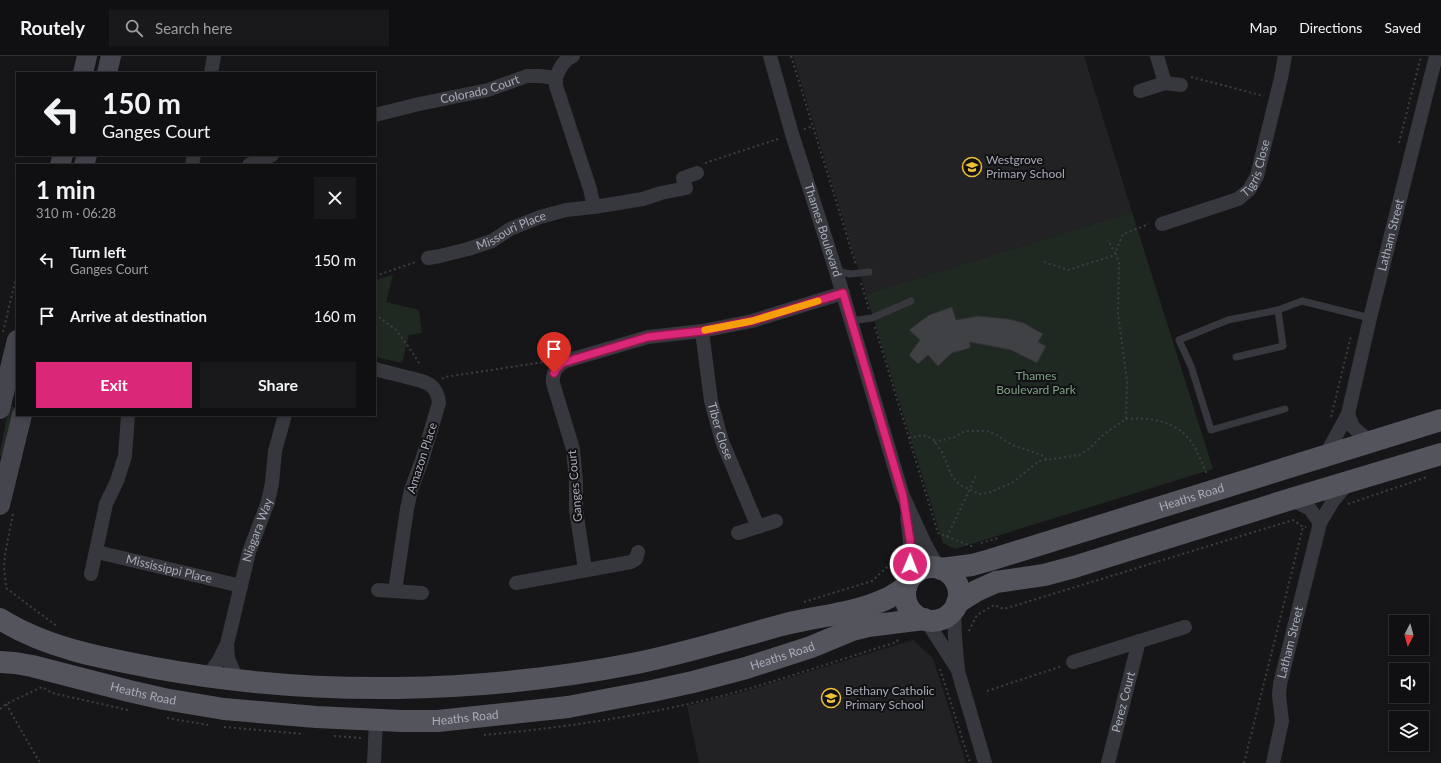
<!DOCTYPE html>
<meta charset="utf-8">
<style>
:root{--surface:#101012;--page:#19191b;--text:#f1f3f6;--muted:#9c9d9f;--line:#303032;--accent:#db2777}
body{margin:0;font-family:Lato,sans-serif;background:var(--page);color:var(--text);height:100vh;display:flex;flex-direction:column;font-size:15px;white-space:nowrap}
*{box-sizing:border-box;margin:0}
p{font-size:13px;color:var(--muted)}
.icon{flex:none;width:22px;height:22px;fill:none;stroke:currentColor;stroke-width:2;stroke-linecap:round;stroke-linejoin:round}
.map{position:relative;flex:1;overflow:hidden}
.sheet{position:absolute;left:16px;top:108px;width:360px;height:252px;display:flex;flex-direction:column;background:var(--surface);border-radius:0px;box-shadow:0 2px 6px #0003,0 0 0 1px var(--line)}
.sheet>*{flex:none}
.top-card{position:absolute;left:16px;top:16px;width:360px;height:84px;border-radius:0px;box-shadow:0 2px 6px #0003,0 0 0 1px var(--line);background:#101012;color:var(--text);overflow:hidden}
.needle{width:26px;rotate:186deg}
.buttons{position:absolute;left:1389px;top:559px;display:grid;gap:8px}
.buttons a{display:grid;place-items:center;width:40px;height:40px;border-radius:0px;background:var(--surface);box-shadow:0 2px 6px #0003,0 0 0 1px var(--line);font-size:20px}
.pin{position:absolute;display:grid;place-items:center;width:34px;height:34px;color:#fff;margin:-41px -17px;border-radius:50% 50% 50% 0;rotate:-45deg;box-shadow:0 0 4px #0007}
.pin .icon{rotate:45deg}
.me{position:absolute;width:44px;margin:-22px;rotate:1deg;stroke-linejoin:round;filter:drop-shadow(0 0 3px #0008)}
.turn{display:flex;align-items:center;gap:14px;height:84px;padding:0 20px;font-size:18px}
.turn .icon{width:52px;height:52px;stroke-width:2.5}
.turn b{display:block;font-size:28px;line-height:34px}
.round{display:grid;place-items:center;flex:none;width:42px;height:42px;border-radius:0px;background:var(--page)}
.overview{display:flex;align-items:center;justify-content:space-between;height:68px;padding:0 20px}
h1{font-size:24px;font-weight:700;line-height:30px}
.primary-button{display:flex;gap:8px;margin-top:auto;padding:8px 20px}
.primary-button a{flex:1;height:46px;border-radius:0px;background:var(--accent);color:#fff;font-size:16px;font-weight:700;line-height:46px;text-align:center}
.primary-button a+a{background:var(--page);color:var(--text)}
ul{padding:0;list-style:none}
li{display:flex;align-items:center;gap:12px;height:56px;padding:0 20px}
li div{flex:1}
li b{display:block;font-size:15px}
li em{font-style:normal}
header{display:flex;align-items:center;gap:24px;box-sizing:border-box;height:56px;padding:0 20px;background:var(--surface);border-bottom:1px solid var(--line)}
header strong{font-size:19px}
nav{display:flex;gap:22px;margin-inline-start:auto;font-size:14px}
.search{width:280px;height:36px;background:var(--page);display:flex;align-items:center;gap:10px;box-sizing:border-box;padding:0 14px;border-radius:0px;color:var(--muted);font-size:15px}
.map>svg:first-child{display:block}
.built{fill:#222225}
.green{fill:#202822}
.building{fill:#404145;stroke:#303034}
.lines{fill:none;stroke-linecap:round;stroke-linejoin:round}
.path{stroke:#3d3e44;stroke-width:2;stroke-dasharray:2 3;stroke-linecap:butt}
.lane{stroke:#37383d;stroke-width:7}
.street{stroke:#37383d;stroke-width:14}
.secondary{stroke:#45464d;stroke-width:20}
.primary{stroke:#53545c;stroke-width:22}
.route-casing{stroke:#8e194d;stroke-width:10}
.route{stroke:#db2777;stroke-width:7}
.slow{stroke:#f59e0b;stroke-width:7}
.labels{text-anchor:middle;stroke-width:4;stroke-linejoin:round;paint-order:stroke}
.street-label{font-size:12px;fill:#a8acb8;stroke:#111113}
.poi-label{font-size:12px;fill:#a8acb8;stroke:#111113;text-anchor:start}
.park-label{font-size:12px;fill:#80a285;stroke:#111113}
</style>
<header>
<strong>Routely</strong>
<div class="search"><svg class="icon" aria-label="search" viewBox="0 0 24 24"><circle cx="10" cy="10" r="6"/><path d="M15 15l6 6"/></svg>Search here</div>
<nav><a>Map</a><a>Directions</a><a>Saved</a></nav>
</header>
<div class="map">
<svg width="1441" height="707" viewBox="0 0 1441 707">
<rect width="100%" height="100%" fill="#161618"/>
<g class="built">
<polygon points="793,0 1084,0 1132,156 866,238"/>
<polygon points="913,584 933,602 966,707 699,707 687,650 746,635"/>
</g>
<g class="green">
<polygon points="1132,156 1213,413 955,493 943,487 866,238"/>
<polygon points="393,219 386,246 419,254 422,277 409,279 402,307 375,301 375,224"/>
<polygon points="9,350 17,352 5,401 0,400 0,396"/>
</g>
<polygon class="building" points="952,251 956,264 978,260 1009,263 1024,267 1043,278 1038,286 1046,290 1037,307 1011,294 970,286 970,292 952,297 938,310 928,299 918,308 909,299 920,284 909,274 929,259"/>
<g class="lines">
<g class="path">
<polyline points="791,0 856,209"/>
<polyline points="1191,21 1264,40"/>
<polyline points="804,73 813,70"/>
<polyline points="1399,87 1421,0"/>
<polyline points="705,107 781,82"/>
<polyline points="1044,206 1068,214 1112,200 1115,197 1108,184"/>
<polyline points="375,220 416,206"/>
<polyline points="861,227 869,253"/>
<polyline points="375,258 396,274 408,290 421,310"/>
<polyline points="875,271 938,477 971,490 973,490"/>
<polyline points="3,276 17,218"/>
<polyline points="442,323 445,321 544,306 546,307"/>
<polyline points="1331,361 1351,280"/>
<path d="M1126 363C1151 361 1177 365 1192 387 1198 396 1202 408 1207 418"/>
<polyline points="909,382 923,379 933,383 942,396 951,418 956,425 962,430 980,438 988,437 1012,427 1039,405 1079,399 1089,393 1104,378 1126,363 1127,325 1118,258 1119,206 1115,197 1123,178 1149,168"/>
<polyline points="934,386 955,381 965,375 987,375 997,379 1012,389 1042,399 1047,404"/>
<polyline points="1348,448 1427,421"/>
<polyline points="13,458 5,498 4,511 6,532 58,571"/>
<polyline points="947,481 976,420"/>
<polyline points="981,487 998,482"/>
<polyline points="804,546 872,525 897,502"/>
<polyline points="969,575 977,559 994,549 1004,553 1293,464 1303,471 1306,471"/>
<polyline points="940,613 970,707"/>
<polyline points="987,635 1062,610"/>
<polyline points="6,648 40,707"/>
<polyline points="0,653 6,648 42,631 52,637 128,654"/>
<polyline points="167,662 208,669"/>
<polyline points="224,671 304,678"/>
<path d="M484 679C570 671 657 658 740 635 793 620 845 602 897 586L898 583"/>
<polyline points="334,680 362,682"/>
<polyline points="1244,707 1303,471"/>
</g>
<g class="lane">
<polyline points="836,215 850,218 869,216"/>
<polyline points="851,265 872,262 911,245"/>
<polyline points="1236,301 1283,290 1278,254"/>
<polyline points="1285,353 1211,374 1191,310 1179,284 1228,264 1278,254 1302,245 1370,262"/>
</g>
<g class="street">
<path id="s1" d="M770 0 792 78 836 215 903 440 925 488 938 511"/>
<polyline points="1157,0 1165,27"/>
<polyline points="211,17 214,0"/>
<polyline points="556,22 556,30 590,133 594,151"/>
<polyline points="1140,35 1165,27 1181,29"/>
<path id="s2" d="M375 59 419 48 488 34 527 20H540L556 22C559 13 563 4 573 0"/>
<polyline points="192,109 194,99"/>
<polyline points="249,109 272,99"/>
<path id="s3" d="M1162 168 1238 143 1249 134 1257 120 1281 22 1285 0"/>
<path id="s4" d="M428 202 440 200 468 193 492 185 510 173 540 161 566 154 594 151 643 143 661 137 686 132 683 122 697 117"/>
<path id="s5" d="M702 275 711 345 722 385 758 471"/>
<path d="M375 313C385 316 395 318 406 321 423 325 437 326 439 347L422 404 411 434 407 453 395 535"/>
<polyline points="1348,358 1353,371 1370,386"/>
<path id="s6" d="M1325 400 1348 358 1370 262 1436 0"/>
<polyline points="1291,443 1310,453 1320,467"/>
<polyline points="907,461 911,494 910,523"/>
<polyline points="738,477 776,465"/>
<path id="s7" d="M97 496 241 530"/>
<path d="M585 513 576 454V426L573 393 553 327C552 317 557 309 566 305L648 281 702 275 752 265 843 237"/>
<polyline points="91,518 106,448 117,425 125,400 128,359"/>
<polyline points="516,527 631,506 636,503 638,496"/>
<polyline points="378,534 422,537"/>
<polyline points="954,553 955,581 958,615 985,707"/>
<polyline points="926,564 956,611"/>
<polyline points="227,588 228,602 237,624"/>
<polyline points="1073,606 1185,571"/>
<path id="s8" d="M207 620 218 606 227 588 249 496 268 446 272 427 275 395 285 359"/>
<polyline points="374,707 376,664"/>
<path id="s9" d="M1108 707 1139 585"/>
<path id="s10" d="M1273 707 1282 665 1279 639 1280 628 1320 467 1333 445 1348 427"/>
</g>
<g class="secondary">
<polyline points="83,17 87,0"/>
<polyline points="107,17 111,0"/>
<polyline points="60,109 63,99"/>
<polyline points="84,109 87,99"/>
<polyline points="0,353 17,284"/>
<polyline points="0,449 22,359"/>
</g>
<g class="primary">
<circle cx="932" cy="538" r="27"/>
<path id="s11" d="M941 513 972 509 990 504 1441 364"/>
<polyline points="957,547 976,535 996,526 1044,519 1074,511 1291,443 1441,398"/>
<path d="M0 563C46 592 102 602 155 612 313 641 479 638 637 607 686 597 734 582 782 569 816 560 854 558 886 543 893 540 899 535 906 531"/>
<path id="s12" d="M0 606 15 607 32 610 129 635 164 643 224 653 316 661 402 665H438L568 651 652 635 693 626 746 612 811 591 852 574 868 570 924 563"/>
</g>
</g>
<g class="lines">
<g class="route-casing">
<polyline id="route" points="554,317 556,313 562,307 648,281 702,275 752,265 843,237 903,440 910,484 910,508"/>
</g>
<use href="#route" class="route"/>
<polyline class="slow" points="705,274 752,265 818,245"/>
</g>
<defs>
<g id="school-ring" transform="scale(1)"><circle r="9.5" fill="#111113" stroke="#edc038" stroke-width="1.5"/><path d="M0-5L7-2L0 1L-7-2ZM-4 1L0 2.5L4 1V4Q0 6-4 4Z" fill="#edc038"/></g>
</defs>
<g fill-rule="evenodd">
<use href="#school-ring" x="972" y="111"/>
<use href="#school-ring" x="831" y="642"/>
</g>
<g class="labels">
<g class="street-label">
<text dy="4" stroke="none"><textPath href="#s2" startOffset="108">Colorado Court</textPath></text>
<text dy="4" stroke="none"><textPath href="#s3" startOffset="117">Tigris Close</textPath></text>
<text dy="4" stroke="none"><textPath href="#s1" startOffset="182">Thames Boulevard</textPath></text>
<text dy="4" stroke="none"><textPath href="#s4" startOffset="88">Missouri Place</textPath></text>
<text dy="4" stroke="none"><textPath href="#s6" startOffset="232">Latham Street</textPath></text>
<text dy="4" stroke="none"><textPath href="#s5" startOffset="102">Tiber Close</textPath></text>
<text transform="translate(422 402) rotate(-72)" y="4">Amazon Place</text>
<text transform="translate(575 430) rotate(-95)" y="4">Ganges Court</text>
<text dy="4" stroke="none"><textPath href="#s11" startOffset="261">Heaths Road</textPath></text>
<text dy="4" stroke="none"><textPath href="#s8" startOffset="156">Niagara Way</textPath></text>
<text dy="4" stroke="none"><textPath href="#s7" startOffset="74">Mississippi Place</textPath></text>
<text dy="4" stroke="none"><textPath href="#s10" startOffset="123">Latham Street</textPath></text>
<text dy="4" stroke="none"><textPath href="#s12" startOffset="795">Heaths Road</textPath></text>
<text dy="4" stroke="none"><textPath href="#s12" startOffset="147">Heaths Road</textPath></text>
<text dy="4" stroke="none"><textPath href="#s9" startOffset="63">Perez Court</textPath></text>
<text dy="4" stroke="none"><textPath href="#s12" startOffset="471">Heaths Road</textPath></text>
</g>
<g class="poi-label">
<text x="986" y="108">Westgrove<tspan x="986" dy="14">Primary School</tspan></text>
<text x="845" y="639">Bethany Catholic<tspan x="845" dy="14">Primary School</tspan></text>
</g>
<g class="park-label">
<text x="1036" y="324">Thames<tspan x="1036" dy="14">Boulevard Park</tspan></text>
</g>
</g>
</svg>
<div class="buttons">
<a><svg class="needle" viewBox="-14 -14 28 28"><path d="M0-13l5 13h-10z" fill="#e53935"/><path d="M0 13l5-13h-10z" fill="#9c9d9f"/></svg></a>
<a><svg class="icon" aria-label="sound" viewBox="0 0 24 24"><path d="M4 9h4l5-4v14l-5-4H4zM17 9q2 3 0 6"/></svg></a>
<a><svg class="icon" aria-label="layers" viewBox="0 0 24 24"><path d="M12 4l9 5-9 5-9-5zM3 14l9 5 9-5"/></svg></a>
</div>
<div class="pin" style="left:554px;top:317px;background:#d93025"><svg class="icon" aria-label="arrive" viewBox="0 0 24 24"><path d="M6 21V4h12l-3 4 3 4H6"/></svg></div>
<svg class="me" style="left:910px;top:508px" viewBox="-20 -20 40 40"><circle r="17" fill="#db2777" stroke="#fff" stroke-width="3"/><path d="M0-11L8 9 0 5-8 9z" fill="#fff"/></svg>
<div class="top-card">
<div class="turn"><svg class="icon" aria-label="left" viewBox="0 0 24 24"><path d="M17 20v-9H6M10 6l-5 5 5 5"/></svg><div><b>150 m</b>Ganges Court</div></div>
</div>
<section class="sheet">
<div class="overview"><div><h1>1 min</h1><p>310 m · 06:28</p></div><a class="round"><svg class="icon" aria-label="close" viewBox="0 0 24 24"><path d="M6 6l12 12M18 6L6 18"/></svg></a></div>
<ul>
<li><svg class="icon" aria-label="left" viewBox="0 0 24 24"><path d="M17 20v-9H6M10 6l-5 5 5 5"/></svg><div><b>Turn left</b><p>Ganges Court</p></div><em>150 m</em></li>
<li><svg class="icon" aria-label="arrive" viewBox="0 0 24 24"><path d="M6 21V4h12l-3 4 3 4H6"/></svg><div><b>Arrive at destination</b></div><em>160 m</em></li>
</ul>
<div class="primary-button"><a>Exit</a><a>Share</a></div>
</section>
</div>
